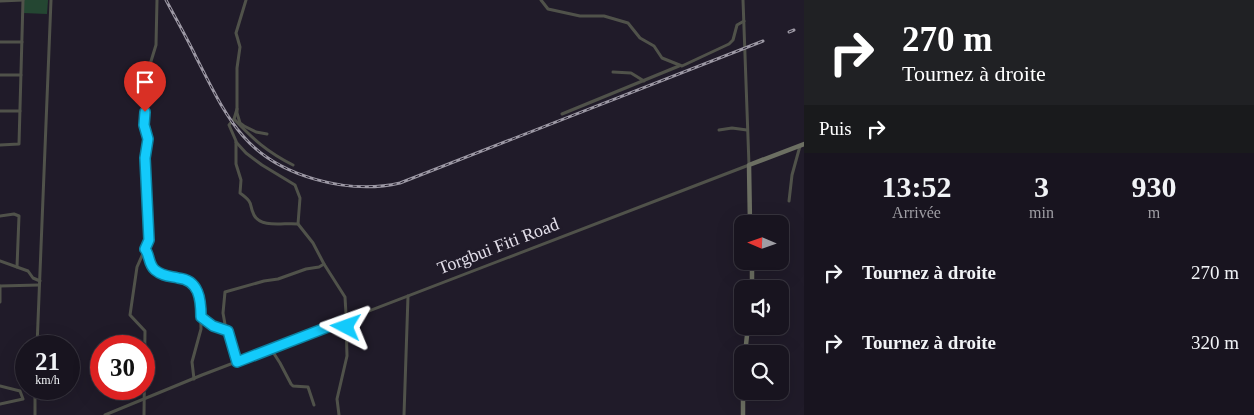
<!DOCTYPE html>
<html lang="fr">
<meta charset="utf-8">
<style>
:root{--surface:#18141f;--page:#211d28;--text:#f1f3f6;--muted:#9f9ea4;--line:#36333d}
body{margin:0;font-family:"Times New Roman",serif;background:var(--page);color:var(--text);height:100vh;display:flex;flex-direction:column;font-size:19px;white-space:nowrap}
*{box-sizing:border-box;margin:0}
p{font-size:16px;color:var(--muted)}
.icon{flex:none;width:28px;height:28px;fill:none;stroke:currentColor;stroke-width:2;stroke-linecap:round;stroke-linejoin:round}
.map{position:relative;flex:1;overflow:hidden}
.details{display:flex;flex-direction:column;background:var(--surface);width:450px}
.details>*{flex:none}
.top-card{background:#202124;color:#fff;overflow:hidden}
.needle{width:32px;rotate:272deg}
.fabs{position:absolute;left:734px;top:215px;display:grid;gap:10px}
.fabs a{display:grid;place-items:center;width:55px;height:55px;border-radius:10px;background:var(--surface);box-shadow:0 5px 20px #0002,0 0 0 1px var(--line);font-size:25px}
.speed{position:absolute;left:15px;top:335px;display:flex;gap:10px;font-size:25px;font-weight:700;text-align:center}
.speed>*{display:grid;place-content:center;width:65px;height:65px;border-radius:50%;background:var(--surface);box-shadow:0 5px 20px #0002,0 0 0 1px var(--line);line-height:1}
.speed small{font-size:12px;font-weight:400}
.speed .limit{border:8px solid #d22;background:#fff;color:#111}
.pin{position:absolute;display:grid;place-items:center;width:42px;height:42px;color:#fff;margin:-51px -21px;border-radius:50% 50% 50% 0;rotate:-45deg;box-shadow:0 0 5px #0007}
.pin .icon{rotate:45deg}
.me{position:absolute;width:55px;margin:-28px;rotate:274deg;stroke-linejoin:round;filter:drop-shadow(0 0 4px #0008)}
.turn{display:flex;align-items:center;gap:18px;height:105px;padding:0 15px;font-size:22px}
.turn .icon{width:65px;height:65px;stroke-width:2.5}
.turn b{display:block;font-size:35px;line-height:42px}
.then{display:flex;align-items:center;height:48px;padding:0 15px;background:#0003;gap:10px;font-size:19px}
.eta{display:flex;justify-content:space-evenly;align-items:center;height:85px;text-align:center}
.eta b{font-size:30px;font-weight:700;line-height:35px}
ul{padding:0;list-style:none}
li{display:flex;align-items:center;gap:15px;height:70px;padding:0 15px}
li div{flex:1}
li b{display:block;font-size:19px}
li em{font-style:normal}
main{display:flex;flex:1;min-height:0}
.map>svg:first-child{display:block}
.green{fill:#244632}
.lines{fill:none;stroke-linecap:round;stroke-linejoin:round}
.street{stroke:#50524a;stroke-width:3}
.secondary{stroke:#6c6f62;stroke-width:4.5}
.rail-casing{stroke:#9c98a4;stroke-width:3}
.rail{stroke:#201b29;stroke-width:1;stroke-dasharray:4;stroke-linecap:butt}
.route-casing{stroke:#0c83a3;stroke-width:12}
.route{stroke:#13cafb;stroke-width:9}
.labels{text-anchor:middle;stroke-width:4.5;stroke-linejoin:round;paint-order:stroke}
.street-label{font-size:18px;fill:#e2dee9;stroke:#201b29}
</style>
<main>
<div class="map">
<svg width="804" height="415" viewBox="0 0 804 415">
<rect width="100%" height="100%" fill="#201b29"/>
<polygon class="green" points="24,0 48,0 47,14 23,13"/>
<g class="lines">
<g class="street">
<polyline points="246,0 236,33 240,47 237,68 237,113 240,123 244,126 256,132 267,134"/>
<polyline points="541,0 548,9 580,16 604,16 628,23 640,38 654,46 662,58 682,66 729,44 733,40 737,25 744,21"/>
<polyline points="0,1 23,0"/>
<polyline points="0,42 22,42"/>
<polyline points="613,72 631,73 644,81"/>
<polyline points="0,75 21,75"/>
<path d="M237 109 234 119 229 125 236 141V164L241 180 240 193C255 204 248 203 254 215 261 229 286 222 298 224L313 243 324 264 345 297 346 314 349 319"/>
<polyline points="0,111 20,111"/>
<polyline points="562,114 679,66"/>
<path d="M234 119C253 139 267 152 293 165"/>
<polyline points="719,130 732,128 747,130"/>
<polyline points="236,142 246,153 262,165 295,185 300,198 298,224"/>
<polyline points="0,145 19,144 23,0"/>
<polyline points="789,201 792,175 800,146"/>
<polyline points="0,216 14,214 19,216 17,267"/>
<polyline points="145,249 153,268 164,276 185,279 192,282 200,294 201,329 192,362 194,379"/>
<polyline points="0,261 28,271 33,278 40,281"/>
<polyline points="0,286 39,285"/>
<polyline points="0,302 0,286"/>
<polyline points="201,317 213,326 228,331 237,362"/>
<polyline points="226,330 223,313 225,292 264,281 278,279 306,269 319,267 324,264"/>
<polyline points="37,346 51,0"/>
<polyline points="271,349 280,363 291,384 293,386 308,387 314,405"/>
<polyline points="0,386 20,391 23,399 0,404"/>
<polyline points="35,415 35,389"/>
<polyline points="105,415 202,375 749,165 743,0"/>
<polyline points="144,415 145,331 130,315 137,267 149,240 145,158 147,139 144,125 148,71 156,45 157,0"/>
<polyline points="339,415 337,399 347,356 346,320"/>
<polyline points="404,415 408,296"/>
</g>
<g class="secondary">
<polyline points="750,224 749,165 804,144"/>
<polyline points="752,261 752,289"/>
<polyline points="745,354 748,326"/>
<polyline points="743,415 743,391"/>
</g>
<g class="rail-casing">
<g id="rail">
<path d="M166 0C176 19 187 38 196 57 210 84 223 113 243 136 278 177 349 195 400 183L763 41"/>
<polyline points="789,32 794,30"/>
</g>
</g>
<use href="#rail" class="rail"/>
</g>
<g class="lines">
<g class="route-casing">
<path id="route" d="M145 112 144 125 148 139 145 158 149 240 145 249C150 255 148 264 155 270 162 276 169 276 178 278 199 280 201 299 201 317L213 326 228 331 237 362 346 320V327"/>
</g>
<use href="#route" class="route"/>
</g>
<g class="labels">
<g class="street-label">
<text transform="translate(498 246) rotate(-21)" y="6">Torgbui Fiti Road</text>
</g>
</g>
</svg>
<div class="fabs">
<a><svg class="needle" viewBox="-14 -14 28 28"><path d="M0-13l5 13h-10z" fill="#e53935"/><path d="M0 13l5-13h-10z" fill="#9f9ea4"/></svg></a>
<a><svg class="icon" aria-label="sound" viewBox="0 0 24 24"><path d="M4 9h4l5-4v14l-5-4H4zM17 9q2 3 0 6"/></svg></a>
<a><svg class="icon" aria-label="search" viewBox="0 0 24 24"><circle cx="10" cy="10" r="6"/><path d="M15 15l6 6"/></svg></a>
</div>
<div class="speed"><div>21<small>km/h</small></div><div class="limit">30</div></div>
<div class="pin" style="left:145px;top:112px;background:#d93025"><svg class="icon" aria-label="arrive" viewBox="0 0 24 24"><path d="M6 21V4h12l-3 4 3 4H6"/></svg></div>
<svg class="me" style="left:346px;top:327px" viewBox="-20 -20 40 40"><path d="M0-17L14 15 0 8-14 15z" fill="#13cafb" stroke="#fff" stroke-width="4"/></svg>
</div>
<section class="details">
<div class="top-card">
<div class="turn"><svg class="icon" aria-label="right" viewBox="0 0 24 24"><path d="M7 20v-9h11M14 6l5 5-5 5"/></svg><div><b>270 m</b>Tournez à droite</div></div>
<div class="then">Puis<svg class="icon" aria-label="right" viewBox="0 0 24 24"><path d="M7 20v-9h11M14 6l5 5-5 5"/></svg></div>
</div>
<div class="eta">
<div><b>13:52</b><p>Arrivée</p></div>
<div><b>3</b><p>min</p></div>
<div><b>930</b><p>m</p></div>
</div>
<ul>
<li><svg class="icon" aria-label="right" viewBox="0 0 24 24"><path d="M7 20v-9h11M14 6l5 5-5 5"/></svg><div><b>Tournez à droite</b></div><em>270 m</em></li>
<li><svg class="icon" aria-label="right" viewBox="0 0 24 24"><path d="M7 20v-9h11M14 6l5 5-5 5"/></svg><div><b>Tournez à droite</b></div><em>320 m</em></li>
</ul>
</section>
</main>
